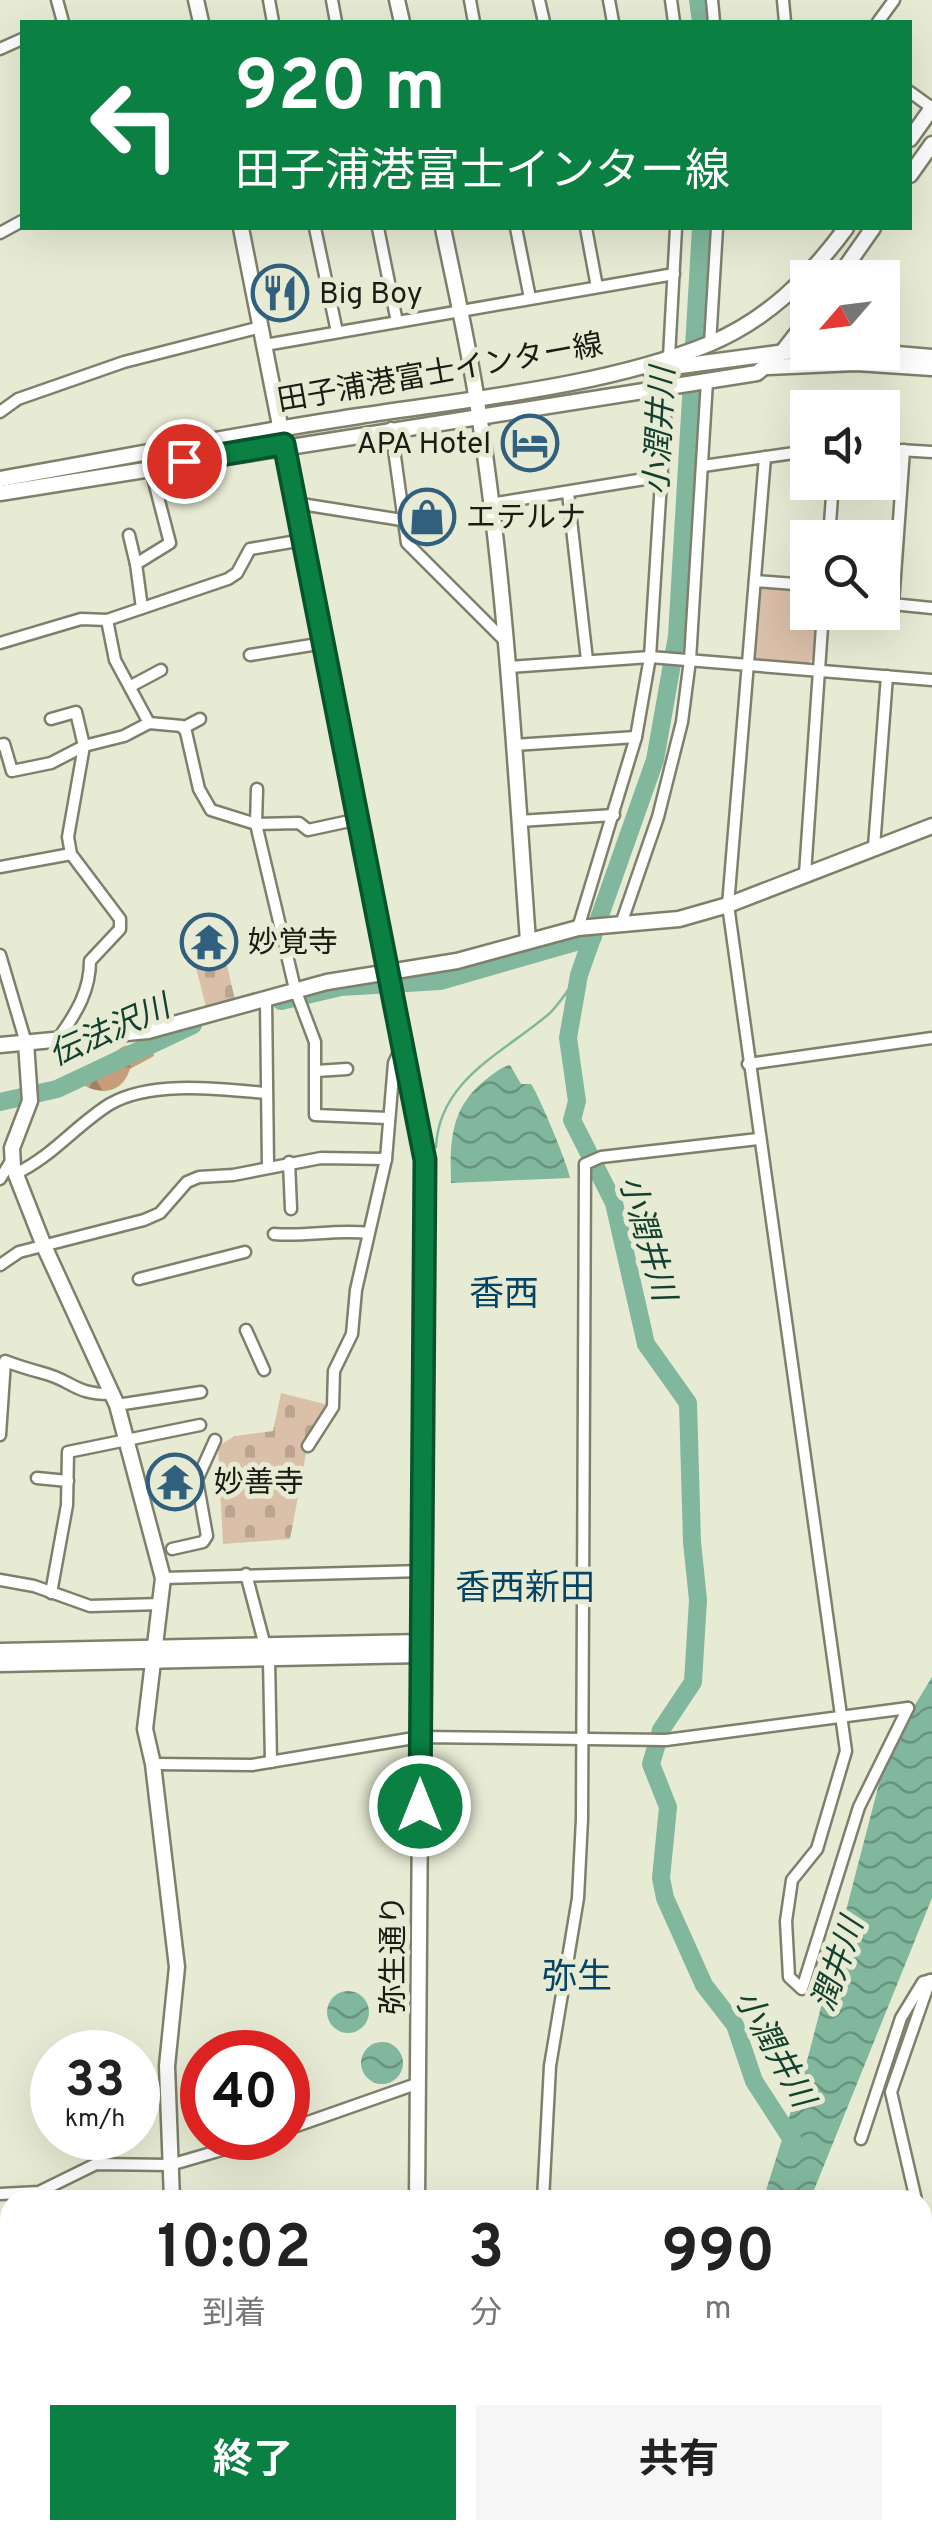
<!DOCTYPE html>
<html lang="ja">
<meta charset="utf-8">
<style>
:root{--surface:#fff;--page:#f6f6f6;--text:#222;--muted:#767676;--accent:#0b8043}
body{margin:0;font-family:Overpass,"Noto Sans JP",sans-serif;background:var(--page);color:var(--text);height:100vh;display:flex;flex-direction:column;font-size:38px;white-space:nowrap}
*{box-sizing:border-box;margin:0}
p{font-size:32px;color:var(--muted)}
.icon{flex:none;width:55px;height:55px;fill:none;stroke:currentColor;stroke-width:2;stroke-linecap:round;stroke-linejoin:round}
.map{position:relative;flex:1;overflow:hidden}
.drawer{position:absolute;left:0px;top:2190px;width:932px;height:350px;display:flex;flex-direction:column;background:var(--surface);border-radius:30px 30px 0 0;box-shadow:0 10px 40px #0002}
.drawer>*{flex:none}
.banner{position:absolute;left:20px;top:20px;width:892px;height:210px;border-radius:0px;box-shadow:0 10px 40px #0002;background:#0b8043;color:#fff;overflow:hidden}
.needle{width:65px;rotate:242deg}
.tools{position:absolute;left:790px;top:260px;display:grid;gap:20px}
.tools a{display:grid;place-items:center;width:110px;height:110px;border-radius:0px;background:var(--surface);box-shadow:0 10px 40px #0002;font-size:50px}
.speed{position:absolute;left:30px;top:2030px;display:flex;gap:20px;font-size:50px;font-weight:700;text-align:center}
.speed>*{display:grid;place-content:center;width:130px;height:130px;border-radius:50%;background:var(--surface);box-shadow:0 10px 40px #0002;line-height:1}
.speed small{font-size:25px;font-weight:400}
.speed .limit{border:15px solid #d22;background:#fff;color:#111}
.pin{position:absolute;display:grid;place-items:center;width:85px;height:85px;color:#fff;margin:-42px;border:5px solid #fff;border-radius:50%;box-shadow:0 2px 10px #0007}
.me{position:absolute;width:110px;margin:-55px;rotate:0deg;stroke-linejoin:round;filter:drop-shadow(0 0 8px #0008)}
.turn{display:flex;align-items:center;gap:35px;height:210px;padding:0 50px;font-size:45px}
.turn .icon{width:130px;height:130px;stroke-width:2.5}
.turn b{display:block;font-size:70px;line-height:85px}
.eta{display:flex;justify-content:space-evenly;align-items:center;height:170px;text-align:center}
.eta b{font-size:60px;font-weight:700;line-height:70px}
.button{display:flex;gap:20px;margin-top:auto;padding:20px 50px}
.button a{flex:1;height:115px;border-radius:0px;background:var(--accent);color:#fff;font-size:40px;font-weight:700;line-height:115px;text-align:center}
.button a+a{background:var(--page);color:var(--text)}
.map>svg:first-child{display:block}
.forest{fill:url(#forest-firs)}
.cemetery{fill:url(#cemetery-stones)}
.park{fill:#dabfa9}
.water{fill:url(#water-waves)}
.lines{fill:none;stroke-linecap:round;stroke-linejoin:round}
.stream{stroke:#80b79d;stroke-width:2.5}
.river{stroke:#80b79d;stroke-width:18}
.street-casing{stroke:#7e806c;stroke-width:15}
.secondary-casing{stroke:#7e806c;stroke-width:19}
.street{stroke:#fff;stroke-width:10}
.secondary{stroke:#fff;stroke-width:14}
.route-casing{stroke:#07532c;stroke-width:25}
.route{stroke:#0b8043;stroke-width:18}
.labels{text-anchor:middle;stroke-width:10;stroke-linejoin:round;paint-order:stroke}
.poi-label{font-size:30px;fill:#1b1c14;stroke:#e8ebd4;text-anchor:start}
.street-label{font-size:30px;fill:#1b1c14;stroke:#e8ebd4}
.water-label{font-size:32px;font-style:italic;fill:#13412f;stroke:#e8ebd4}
.quarter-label{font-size:35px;fill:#064465;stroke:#e8ebd4}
</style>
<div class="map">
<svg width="932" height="2540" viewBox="0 0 932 2540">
<defs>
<pattern id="forest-firs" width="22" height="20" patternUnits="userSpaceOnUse" patternTransform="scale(2.5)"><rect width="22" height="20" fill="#c89e7a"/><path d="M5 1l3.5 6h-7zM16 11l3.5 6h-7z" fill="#a28063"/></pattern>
<pattern id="cemetery-stones" width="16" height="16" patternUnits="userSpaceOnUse" patternTransform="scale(2.5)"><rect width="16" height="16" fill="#dabfa9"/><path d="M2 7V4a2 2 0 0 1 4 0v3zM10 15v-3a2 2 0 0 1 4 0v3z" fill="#baa491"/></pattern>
<pattern id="water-waves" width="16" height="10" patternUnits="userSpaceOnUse" patternTransform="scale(2.5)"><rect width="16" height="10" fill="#80b79d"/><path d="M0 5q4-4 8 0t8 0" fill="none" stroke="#68947f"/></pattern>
</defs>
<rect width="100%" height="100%" fill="#e8ebd4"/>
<path class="forest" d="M152 1042 154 1056 130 1069C123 1091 105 1096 85 1086L87 1070 124 1046Z"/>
<g class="cemetery">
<polygon points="226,961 236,1004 207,1011 196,968"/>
<polygon points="281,1393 329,1405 306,1454 290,1539 223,1544 218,1446 235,1436 273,1431"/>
</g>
<polygon class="park" points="762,586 807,590 808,612 817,613 813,659 808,663 757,659 753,655 758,590"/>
<g class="water">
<path d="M510 1065 521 1084H531C538 1093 569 1167 570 1178L451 1183C450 1142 450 1109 484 1081 493 1074 501 1067 510 1065Z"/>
<polygon points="932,1677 932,1898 810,2200 763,2200 808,2057 888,1749"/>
<circle cx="348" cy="2012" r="21"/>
<circle cx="382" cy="2063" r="21"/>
</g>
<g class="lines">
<path class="stream" d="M436 1147C439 1079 505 1052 550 1013 561 1002 570 987 579 975"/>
<g class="river">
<polyline points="698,0 701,22"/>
<polyline points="701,228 677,636 655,760 579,975 568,1038 577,1101 572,1120 614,1203 646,1344 688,1403 692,1542 698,1600 693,1682 661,1730 651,1764 668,1807 661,1878 665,1898 704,1985 735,2025 754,2081 798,2149"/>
<polyline points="281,1001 341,987 440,981 593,937"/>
<polyline points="0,1102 57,1089 193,1025"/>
</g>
<g class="street-casing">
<g id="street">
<polyline points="57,0 63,22"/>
<polyline points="269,0 273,22"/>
<polyline points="332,0 336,22"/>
<polyline points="470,0 474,22"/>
<polyline points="539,0 544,22"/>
<polyline points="609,0 613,22"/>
<polyline points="671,0 674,22"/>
<polyline points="712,0 714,22"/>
<polyline points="783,0 785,22"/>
<polyline points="878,22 894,0"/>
<polyline points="0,49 22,39"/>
<polyline points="910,92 932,108"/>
<polyline points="315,228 337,332"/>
<polyline points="378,228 397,322"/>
<polyline points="516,228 530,298"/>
<polyline points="586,228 597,287"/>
<polyline points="0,233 22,221"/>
<polyline points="710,344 717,228"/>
<polyline points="265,345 674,274"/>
<polyline points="669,357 676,228"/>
<polyline points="0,412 18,399 124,362 261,327"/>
<polyline points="391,428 407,543 505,641"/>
<polyline points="882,449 932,452"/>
<polyline points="765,457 728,905 846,1751 817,1849 792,1880 786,1921 789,1977 802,1989 859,1807 908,1708"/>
<polyline points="703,466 808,451"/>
<polyline points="568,493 587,660"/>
<polyline points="295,503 402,520"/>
<polyline points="490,504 663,476"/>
<polyline points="129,535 136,564"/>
<polyline points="829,538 833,482"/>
<polyline points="755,581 808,585"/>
<polyline points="882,603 932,608"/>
<polyline points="893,604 904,450"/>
<polyline points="142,608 136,564 170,543 150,466"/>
<polyline points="0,643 81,619 107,620 228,579 237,573 250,549 303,540"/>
<polyline points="250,655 324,643"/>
<polyline points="509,667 650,657 932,680"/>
<polyline points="131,686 161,670"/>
<polyline points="149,723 182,726 186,732 199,789 211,810 256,824 295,989 315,1042 315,1115 388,1118"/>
<polyline points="183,728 200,719"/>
<polyline points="0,745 4,744 12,771 51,763 84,746 76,712 51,719"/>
<polyline points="514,745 636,737"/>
<polyline points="257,789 256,824 299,823 308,830 359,819"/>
<polyline points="519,821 614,815"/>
<polyline points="874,847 887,676"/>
<polyline points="0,867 71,854"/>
<polyline points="805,874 823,612"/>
<polyline points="621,924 658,817 682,722 690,660 707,381"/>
<polyline points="578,928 636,737 650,657 667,386"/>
<polyline points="0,955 26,1043"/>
<polyline points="266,1000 268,1165"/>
<path d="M60 1036C77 1012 90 990 90 961L120 929V919L71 854 68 837 84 746 124 736 149 723 115 660 107 620"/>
<polyline points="748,1064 932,1038"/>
<polyline points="316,1071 347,1069"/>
<polyline points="289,1162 291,1209"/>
<path d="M15 1174C52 1157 76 1125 110 1104 151 1080 220 1089 266 1093"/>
<polyline points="0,1179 11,1161"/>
<path d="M274 1234C306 1237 336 1229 368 1233"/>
<polyline points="0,1265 19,1252 144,1220 160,1213 187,1182 199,1177 233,1175 321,1158 386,1159"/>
<polyline points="139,1279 245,1252"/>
<polyline points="246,1330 264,1370"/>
<polyline points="117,1405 201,1392"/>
<path d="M0 1435 5 1361C21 1367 28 1369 43 1373 74 1381 74 1395 113 1394"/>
<polyline points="308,1446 333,1407 334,1371 352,1334 356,1290 386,1159 394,1063 403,1044"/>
<polyline points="37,1478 68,1481"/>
<polyline points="172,1549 203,1542 207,1536 197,1480 215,1440"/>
<polyline points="246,1574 264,1642"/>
<polyline points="163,1578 422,1571"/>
<polyline points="0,1580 34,1586 90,1606 161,1604"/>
<polyline points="51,1593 67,1505 68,1452 200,1425"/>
<polyline points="269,1659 271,1762"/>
<polyline points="153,1764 252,1765 420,1737 666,1740 908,1708"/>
<polyline points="288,2129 419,2083"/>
<polyline points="861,2139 901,2018 923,1982 931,1980"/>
<polyline points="0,2194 39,2192 96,2164 170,2165 263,2138"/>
<polyline points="543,2200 550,2066 578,1898 582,1819 585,1164 601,1157 758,1139"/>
<polyline points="916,2200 891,2092 930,1980"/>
<polyline points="922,2280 932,2277"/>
<polyline points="922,2308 932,2320"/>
<polyline points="0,2444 10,2442"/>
<polyline points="533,2540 534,2530"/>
</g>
</g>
<g class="secondary-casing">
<g id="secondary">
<polyline points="196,0 201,22"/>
<polyline points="397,0 402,22"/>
<polyline points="910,139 932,108"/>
<polyline points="910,175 932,144"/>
<polyline points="241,228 425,1160 417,2200"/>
<path d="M443 228C455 287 469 347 478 408 506 584 515 763 528 941"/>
<polyline points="838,278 873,228"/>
<polyline points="874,352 932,357"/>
<polyline points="768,367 856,363 932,368"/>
<polyline points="650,370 808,349"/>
<path d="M0 479C120 458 239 434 359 416 470 399 606 386 709 344 767 320 809 278 846 228"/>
<polyline points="0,493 757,373 784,350 808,319"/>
<polyline points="26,1043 30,1101 12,1148 13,1167 44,1246 117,1405 163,1578 145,1729 153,1764 177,1967 167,2066 172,2200"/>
<polyline points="0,1045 148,1031 327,982 457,961 578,928 679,919 728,905 932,826"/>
<polyline points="0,1651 421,1642"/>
<polyline points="0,1664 421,1655"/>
<polyline points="187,2530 188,2540"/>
<polyline points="406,2540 406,2530"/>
</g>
</g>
<use href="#street" class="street"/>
<use href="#secondary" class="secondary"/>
</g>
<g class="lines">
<g class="route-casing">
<polyline id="route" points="184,461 284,444 425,1160 420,1806"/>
</g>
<use href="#route" class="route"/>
</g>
<defs>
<g id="restaurant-ring" transform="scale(2.875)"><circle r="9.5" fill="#e8ebd4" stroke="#31607f" stroke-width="1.5"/><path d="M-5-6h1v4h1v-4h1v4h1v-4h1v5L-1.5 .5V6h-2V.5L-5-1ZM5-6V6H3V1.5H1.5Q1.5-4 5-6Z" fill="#31607f"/></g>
<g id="hotel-ring" transform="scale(2.875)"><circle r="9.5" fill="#e8ebd4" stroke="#31607f" stroke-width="1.5"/><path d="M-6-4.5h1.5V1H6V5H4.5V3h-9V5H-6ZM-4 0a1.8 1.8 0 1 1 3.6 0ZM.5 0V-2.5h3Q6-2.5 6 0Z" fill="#31607f"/></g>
<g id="shop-ring" transform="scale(2.875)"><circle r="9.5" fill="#e8ebd4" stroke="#31607f" stroke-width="1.5"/><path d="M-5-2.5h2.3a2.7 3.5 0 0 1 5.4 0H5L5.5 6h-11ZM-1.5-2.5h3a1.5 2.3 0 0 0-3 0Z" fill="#31607f"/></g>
<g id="temple-ring" transform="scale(2.875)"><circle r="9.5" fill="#e8ebd4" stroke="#31607f" stroke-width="1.5"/><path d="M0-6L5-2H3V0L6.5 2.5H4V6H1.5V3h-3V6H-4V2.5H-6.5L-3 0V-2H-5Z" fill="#31607f"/></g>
</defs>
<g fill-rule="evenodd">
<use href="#restaurant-ring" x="280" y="293"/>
<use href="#hotel-ring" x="530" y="443"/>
<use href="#shop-ring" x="427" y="517"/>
<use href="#temple-ring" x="209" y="942"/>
<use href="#temple-ring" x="175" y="1482"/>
</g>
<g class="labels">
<g class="poi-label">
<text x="319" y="303">Big Boy</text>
<text x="491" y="453" text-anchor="end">APA Hotel</text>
<text x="466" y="527">エテルナ</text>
<text x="248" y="952">妙覚寺</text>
<text x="214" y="1492">妙善寺</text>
</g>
<g class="street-label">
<text transform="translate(440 372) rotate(-10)" y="10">田子浦港富士インター線</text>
<text transform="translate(393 1955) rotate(-90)" y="10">弥生通り</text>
</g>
<g class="water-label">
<text transform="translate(659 431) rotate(-87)" y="11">小潤井川</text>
<text transform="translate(109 1030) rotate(-24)" y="11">伝法沢川</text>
<text transform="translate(648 1238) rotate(74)" y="11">小潤井川</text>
<text transform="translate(837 1964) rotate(-71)" y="11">潤井川</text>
<text transform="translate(775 2048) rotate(61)" y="11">小潤井川</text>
</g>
<g class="quarter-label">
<text x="504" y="1305">香西</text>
<text x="525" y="1599">香西新田</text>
<text x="577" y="1988">弥生</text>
</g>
</g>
</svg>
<div class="tools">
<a><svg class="needle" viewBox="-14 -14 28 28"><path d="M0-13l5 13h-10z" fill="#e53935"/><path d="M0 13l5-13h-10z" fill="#767676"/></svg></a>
<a><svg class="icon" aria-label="sound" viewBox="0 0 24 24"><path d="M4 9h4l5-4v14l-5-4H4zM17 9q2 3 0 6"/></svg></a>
<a><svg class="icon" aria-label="search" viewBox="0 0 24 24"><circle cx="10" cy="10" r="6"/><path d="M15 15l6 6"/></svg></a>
</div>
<div class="speed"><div>33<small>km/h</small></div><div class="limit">40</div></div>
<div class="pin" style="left:184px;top:461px;background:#d93025"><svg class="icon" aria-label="arrive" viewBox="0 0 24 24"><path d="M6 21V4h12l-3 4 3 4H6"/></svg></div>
<svg class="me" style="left:420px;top:1806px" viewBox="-20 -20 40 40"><circle r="17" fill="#0b8043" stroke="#fff" stroke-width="3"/><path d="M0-11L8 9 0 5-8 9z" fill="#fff"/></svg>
<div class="banner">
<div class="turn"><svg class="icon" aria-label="left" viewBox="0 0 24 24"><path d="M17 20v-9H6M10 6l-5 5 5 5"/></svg><div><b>920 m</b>田子浦港富士インター線</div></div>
</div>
<section class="drawer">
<div class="eta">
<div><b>10:02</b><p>到着</p></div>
<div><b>3</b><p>分</p></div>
<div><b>990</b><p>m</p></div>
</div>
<div class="button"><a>終了</a><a>共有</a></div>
</section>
</div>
